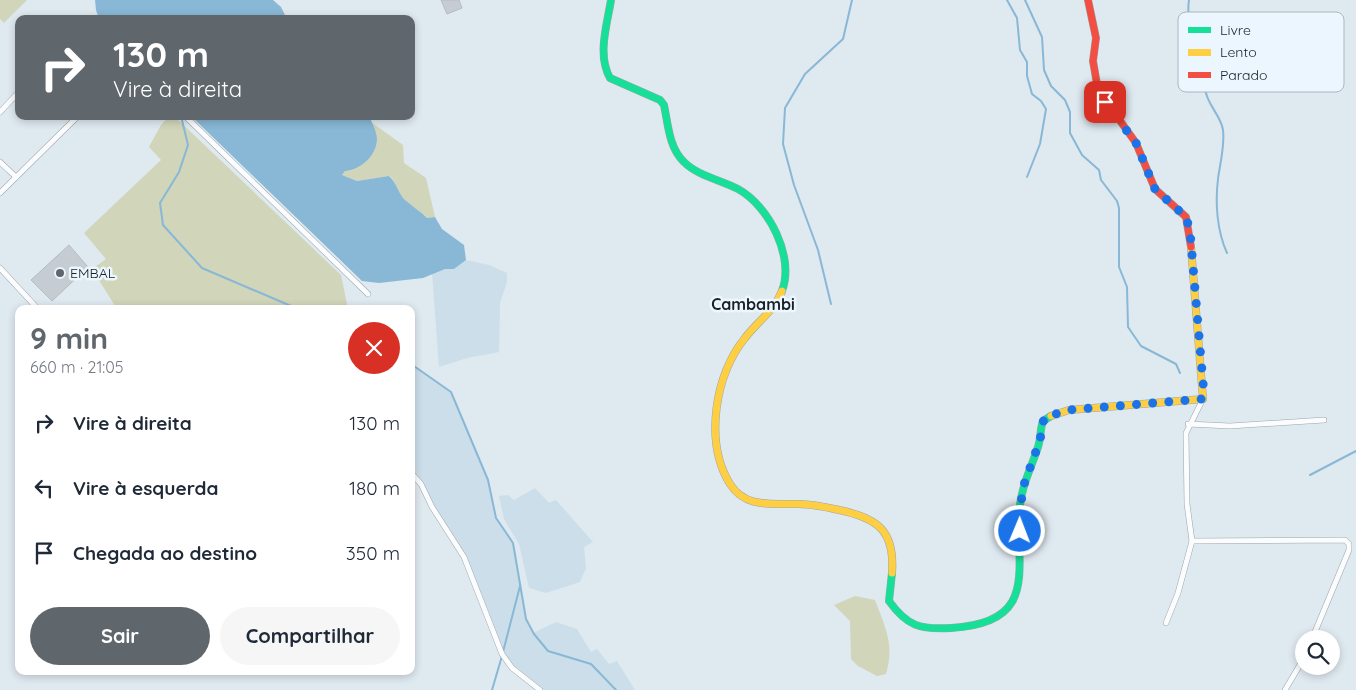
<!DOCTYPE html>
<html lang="pt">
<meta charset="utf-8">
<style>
:root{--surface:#fff;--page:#f6f6f7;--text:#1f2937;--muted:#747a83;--accent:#5f666c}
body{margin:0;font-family:Quicksand,sans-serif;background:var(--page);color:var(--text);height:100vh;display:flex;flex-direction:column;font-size:19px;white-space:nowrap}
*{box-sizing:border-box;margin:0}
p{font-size:16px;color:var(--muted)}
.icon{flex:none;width:28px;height:28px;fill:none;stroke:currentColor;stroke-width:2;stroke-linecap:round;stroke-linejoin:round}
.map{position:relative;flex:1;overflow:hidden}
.sheet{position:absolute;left:15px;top:305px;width:400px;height:370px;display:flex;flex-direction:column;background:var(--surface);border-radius:10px;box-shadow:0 2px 8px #0003}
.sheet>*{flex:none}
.guide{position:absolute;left:15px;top:15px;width:400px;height:105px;border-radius:10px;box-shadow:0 2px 8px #0003;background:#5f666c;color:#fff;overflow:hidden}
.buttons{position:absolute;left:1295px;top:630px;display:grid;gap:10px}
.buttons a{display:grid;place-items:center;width:45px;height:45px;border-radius:50%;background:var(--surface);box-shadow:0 2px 8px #0003;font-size:25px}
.pin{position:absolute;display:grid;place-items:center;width:42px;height:42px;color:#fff;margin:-21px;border-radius:10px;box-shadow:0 2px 8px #0006}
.me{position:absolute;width:55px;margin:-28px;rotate:1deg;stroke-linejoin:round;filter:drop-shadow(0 0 4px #0008)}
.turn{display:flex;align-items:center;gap:18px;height:105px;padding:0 15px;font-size:22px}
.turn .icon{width:65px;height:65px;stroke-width:2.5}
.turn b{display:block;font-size:35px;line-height:42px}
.round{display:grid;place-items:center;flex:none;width:52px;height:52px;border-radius:26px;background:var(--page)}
.head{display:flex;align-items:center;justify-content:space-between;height:85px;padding:0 15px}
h1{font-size:30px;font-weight:700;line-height:38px;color:var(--accent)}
.action{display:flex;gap:10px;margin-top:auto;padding:10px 15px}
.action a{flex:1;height:58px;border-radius:30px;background:var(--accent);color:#fff;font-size:20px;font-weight:700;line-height:58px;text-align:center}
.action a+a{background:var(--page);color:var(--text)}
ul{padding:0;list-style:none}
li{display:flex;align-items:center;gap:15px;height:65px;padding:0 15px}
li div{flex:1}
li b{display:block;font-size:19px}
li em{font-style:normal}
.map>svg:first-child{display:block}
.built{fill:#ccdeea}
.green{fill:#d1d5b9}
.water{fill:#88b8d6}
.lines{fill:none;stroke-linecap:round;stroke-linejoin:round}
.stream{stroke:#88b8d6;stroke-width:2}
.building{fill:#c5cdd2;stroke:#b5bcc1}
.street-casing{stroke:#9ea5aa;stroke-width:6}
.fast-casing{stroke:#9ea5aa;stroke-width:8}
.slow-casing{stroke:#9ea5aa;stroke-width:8}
.jam-casing{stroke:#9ea5aa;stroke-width:8}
.street{stroke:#fafcfd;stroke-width:5}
.fast{stroke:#16e098;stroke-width:7}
.slow{stroke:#ffcf43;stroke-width:7}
.jam{stroke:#f24e42;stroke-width:7}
.route{stroke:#1a73e8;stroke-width:9;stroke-dasharray:0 16.2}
.poi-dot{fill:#5f666c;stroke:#ecf6fe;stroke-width:2}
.labels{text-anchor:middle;stroke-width:5;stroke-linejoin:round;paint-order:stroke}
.poi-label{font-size:14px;fill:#1a2025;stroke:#ecf6fe;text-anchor:start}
.quarter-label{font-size:16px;font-weight:bold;fill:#1a2025;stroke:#ecf6fe}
.key{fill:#ecf6fe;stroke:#adb6bd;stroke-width:1}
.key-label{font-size:14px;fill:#1a2025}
</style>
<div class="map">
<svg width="1356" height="690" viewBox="0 0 1356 690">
<rect width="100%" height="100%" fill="#dfe9f0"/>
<g class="built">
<polygon points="466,260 489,265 507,273 507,282 500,303 499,352 467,358 439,367 432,273 445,269 454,269"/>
<polygon points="411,364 451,392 488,480 496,518 513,543 526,619 533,633 556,622 577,629 591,652 597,649 609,664 617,661 635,690 540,690 512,668 502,654 472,574 421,485 411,473"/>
<polygon points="535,488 549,503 556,500 593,542 584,547 586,568 580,582 546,593 529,588 519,544 504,519 499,496 508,495 514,500"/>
</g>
<g class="green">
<polygon points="0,0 27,0 4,23 0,19"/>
<polygon points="169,116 174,116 341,275 348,309 117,309 92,269 106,259 84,233 161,160 149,147 161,125"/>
<path d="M371 122 403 145 404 163 426 178 435 217 427 218C420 211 412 206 405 200 398 193 397 183 390 176L357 181 342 175 345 171C360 170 378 155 377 138 376 133 373 127 371 122Z"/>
<path d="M855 596 875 600C885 627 895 645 886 674L877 676 858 666 851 659 850 621 834 605Z"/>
</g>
<g class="water">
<polygon points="95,0 273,0 281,7 287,19 99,19 96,10"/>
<path d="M191 116H369C372 123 377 132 377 139 377 156 360 170 345 171L342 175 357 181 389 176C397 183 398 193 405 200 412 206 420 211 427 218L435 217 442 229 464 245 466 260 454 269H445L423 278 379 283 362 281Z"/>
</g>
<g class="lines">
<g class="stream">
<polyline points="1007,0 1017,18 1020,50 1027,62 1027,76 1032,94 1041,101 1046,109 1040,144 1027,177"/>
<polyline points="1025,0 1042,37 1044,70 1051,86 1065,100 1070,112 1070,133 1082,155 1099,170 1101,180 1117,201 1119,208 1119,267 1127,287 1128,327 1141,346 1176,364 1180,373"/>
<path d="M1189 0C1184 37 1208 24 1215 50 1218 59 1210 62 1207 70 1204 75 1205 83 1205 88 1206 104 1221 115 1223 130 1225 146 1220 163 1218 179 1215 203 1217 231 1227 253"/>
<polyline points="181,116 188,145 179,172 160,203 163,225 202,268 298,309"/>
<polyline points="831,304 818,250 794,185 783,144 785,108 805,74 843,39 852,0"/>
<polyline points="411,364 451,392 488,480 496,518 513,543 526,619 534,634 548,651 591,664 616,690"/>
<polyline points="1310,475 1356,451"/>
<polyline points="503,652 520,586"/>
<polyline points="492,690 502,656"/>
</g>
</g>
<g class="building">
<polygon points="441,0 459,0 462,8 447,14"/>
<polygon points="69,245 88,267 52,301 31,280"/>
</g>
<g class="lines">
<g class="street-casing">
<g id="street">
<polyline points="0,112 19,92"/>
<polyline points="185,116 368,294"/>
<polyline points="0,162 16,177"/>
<polyline points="0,193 78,116"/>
<polyline points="0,268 38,309"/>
<polyline points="1188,424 1230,426 1324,420"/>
<polyline points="411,473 421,484 432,507 464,557 502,654 512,668 540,690"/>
<polyline points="1192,541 1345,540 1349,544 1349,550 1312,639"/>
<polyline points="1166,623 1178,593 1192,541 1187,504 1186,433 1203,399"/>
<polyline points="1285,690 1304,658"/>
</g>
</g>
<g class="fast-casing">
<g id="fast">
<path d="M611 0C607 25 597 55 610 78L660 100 664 105C668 124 669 148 684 162 698 176 721 180 738 189 769 206 795 257 782 291"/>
<path d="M892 573 889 601C907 626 920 630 951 628 1042 623 1014 567 1020 505 1022 484 1032 466 1038 447 1041 438 1040 429 1043 421L1051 416"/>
</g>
</g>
<g class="slow-casing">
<g id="slow">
<path d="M782 291C775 310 757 322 745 338 715 374 704 442 730 484 746 509 772 503 798 504 812 504 826 507 839 510 878 518 895 531 892 573"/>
<polyline points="1051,416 1069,410 1203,399 1191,247"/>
</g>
</g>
<g class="jam-casing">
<polyline id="jam" points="1088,0 1096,38 1093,61 1098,90 1136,143 1155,189 1186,217 1191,247"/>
</g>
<use href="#street" class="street"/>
<use href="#fast" class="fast"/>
<use href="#slow" class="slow"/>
<use href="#jam" class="jam"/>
</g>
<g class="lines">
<polyline class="route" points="1020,531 1022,490 1040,440 1044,418 1068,410 1202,399 1204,394 1190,231 1186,217 1155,189 1136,143 1105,102"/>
</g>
<circle class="poi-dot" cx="60" cy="273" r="5"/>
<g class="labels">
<g class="poi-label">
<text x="70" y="278">EMBAL</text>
</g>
<g class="quarter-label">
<text x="753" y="310">Cambambi</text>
</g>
</g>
<rect x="1178" y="12" width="166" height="80" rx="8" class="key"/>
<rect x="1188" y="27" width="23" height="6" fill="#16e098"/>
<rect x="1188" y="49" width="23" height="7" fill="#ffcf43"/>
<rect x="1188" y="72" width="23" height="6" fill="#f24e42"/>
<g class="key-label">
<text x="1220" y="35">Livre</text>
<text x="1220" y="57">Lento</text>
<text x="1220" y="80">Parado</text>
</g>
</svg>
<div class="buttons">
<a><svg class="icon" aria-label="search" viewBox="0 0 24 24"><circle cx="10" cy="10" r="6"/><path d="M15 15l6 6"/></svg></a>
</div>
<div class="pin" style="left:1105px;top:102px;background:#d93025"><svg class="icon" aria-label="arrive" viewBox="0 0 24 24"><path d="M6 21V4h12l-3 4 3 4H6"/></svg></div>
<svg class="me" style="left:1020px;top:531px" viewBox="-20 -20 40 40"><circle r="17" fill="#1a73e8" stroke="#fff" stroke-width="3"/><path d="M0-11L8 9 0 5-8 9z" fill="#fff"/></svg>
<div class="guide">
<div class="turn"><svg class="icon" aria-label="right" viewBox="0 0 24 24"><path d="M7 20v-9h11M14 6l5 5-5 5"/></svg><div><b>130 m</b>Vire à direita</div></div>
</div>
<section class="sheet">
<div class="head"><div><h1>9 min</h1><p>660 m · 21:05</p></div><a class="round" style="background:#d93025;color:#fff"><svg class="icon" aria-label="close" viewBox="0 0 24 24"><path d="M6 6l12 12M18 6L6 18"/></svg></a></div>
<ul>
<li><svg class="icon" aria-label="right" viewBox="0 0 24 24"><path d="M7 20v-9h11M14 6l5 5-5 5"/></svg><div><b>Vire à direita</b></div><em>130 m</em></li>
<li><svg class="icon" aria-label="left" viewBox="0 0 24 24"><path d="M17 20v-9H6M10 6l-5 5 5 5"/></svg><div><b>Vire à esquerda</b></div><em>180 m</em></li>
<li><svg class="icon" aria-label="arrive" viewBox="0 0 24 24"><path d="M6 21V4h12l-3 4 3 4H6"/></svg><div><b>Chegada ao destino</b></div><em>350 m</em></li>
</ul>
<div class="action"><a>Sair</a><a>Compartilhar</a></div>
</section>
</div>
